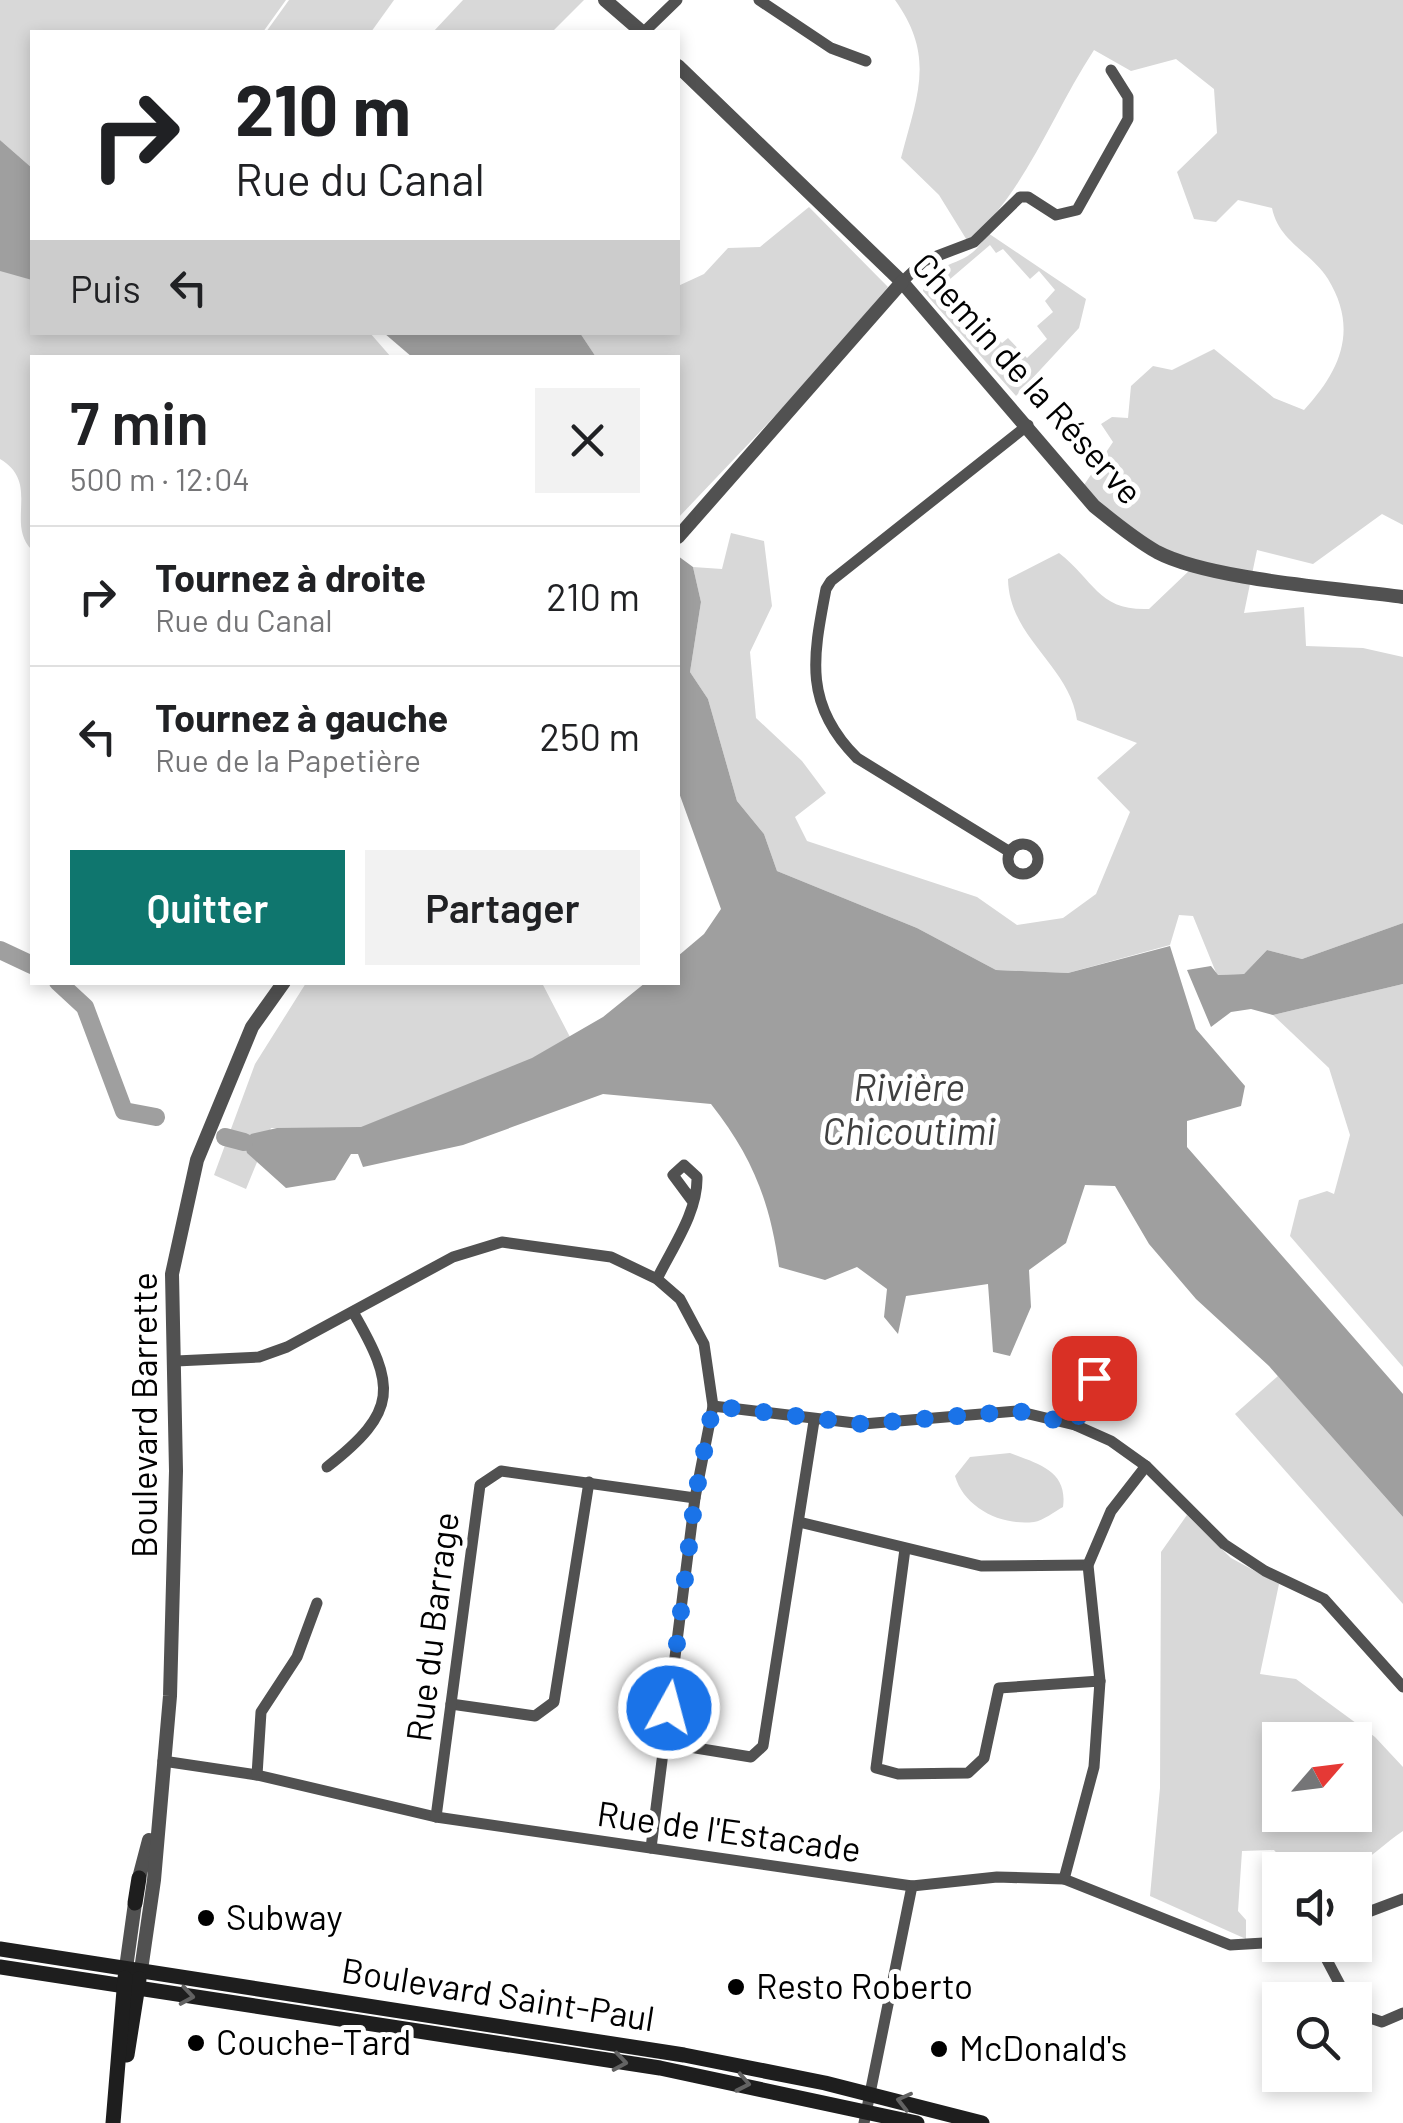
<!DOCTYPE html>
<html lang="fr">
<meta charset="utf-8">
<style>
:root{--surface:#fff;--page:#f2f2f2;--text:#202124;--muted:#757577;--line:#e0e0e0;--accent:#0f766e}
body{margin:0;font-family:Barlow,sans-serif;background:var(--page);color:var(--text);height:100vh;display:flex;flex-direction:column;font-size:38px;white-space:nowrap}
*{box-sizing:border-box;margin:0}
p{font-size:32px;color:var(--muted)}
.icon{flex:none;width:55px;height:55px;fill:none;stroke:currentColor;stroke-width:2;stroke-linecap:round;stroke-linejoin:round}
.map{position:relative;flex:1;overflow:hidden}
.side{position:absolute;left:30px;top:355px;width:650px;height:630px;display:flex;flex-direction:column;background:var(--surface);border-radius:0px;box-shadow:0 5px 15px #0003}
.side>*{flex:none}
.banner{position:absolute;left:30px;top:30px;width:650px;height:305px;border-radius:0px;box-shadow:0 5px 15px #0003;background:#fff;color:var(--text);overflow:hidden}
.needle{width:65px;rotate:62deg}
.buttons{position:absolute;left:1262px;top:1722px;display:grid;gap:20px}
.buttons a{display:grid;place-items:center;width:110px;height:110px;border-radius:0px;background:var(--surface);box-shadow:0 5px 15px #0003;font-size:50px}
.pin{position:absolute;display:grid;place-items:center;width:85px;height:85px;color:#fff;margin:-42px;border-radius:20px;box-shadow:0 5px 15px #0006}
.me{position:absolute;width:110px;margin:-55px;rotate:7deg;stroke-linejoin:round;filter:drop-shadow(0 0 8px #0008)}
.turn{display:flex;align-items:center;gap:35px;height:210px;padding:0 40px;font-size:45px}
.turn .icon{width:130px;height:130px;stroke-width:2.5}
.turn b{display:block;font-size:70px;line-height:85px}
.then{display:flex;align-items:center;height:95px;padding:0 40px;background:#0003;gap:20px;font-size:38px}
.round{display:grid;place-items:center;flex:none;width:105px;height:105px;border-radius:0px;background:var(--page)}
.overview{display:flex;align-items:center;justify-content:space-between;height:170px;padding:0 40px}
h1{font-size:60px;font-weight:600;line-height:75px}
.primary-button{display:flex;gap:20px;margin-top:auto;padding:20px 40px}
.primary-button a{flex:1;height:115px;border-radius:0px;background:var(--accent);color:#fff;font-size:40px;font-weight:600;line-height:115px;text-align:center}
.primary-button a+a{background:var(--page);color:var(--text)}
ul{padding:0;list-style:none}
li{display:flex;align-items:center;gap:30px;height:140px;padding:0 40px;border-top:2px solid var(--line)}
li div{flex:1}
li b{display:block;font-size:38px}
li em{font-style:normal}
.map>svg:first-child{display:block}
.green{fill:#d8d8d8;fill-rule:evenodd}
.water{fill:#9f9f9f}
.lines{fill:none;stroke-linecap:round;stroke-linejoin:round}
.river{stroke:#9f9f9f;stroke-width:18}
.minor{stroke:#515151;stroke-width:11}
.tertiary{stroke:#515151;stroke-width:14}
.secondary{stroke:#1e1e1e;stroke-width:15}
.oneway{stroke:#626262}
.route{stroke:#1a73e8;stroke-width:18;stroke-dasharray:0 32.4}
.poi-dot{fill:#000;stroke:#fff;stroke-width:4}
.labels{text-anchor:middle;stroke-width:10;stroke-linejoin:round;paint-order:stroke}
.street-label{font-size:35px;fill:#000;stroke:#fff}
.poi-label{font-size:35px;fill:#000;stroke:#fff;text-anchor:start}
.water-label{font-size:38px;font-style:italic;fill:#404040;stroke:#fff}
</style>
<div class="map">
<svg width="1403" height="2123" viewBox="0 0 1403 2123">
<rect width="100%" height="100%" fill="#fff"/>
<g class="green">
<polygon points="0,0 286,0 263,32 32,32 32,168 0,140"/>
<polygon points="289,0 394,0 371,32 266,32"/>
<polygon points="463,0 584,0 552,32 433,32"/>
<path d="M895 0H1403V525L1382 514 1313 564 1257 550 1244 613 1304 607 1306 646 1363 648 1403 657V923L1302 959 1267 950 1244 974 1217 975 1193 916 1179 915 1170 945 1068 973 996 970 917 928 777 871 764 834 737 801 708 699 690 672 701 602 693 567 722 569 731 533 764 541 772 606 750 652 756 718 802 761 826 793 795 817 807 841 977 897 1017 925 1063 918 1096 894 1130 812 1097 778 1137 743 1077 720C1070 666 1009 638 1008 579L1059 553C1095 581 1098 611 1149 609L1193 567 1159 553 1082 488 1113 442 1101 424 1112 417 1128 418 1131 386 1153 366 1172 370 1214 349 1274 398 1304 410C1340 371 1359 330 1328 279 1310 251 1279 242 1272 208L1238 200 1216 222 1194 219 1177 172 1217 133 1214 89 1176 59 1131 71 1094 50C1052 114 1025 193 968 242L939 195 901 158C917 96 936 57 895 0Z"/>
<polygon points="809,207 888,287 810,379 678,518 678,358 596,357 580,333 678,332 678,286 704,274 728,248 760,247"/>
<path d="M988 233 1086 299 1079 328 1016 396 923 291C924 267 957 266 973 252 979 247 984 239 988 233ZM990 245 996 253 1003 249 1030 279 1039 271 1055 290 1045 301 1053 312 1037 326 1047 339 1027 358 1008 338 1002 343 991 331 984 335 942 286Z"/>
<path d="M0 256 32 272V332L370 333 391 357 32 358V550C5 523 41 483 0 459Z"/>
<polygon points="306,983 542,983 570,1037 526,1062 360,1128 271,1128 246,1189 214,1175 255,1064"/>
<polygon points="1403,984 1403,1367 1290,1236 1299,1200 1327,1191 1334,1194 1350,1135 1329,1068 1273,1015"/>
<polygon points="1278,1376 1403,1517 1403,1604 1235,1414"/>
<path d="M1010 1453C1039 1464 1068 1471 1063 1507 1055 1511 1043 1521 1034 1522 1000 1526 964 1507 955 1476L970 1457Z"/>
<path d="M1187 1515 1231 1558 1279 1584 1260 1674 1296 1679 1375 1737 1403 1767V1831C1386 1842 1367 1862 1349 1869 1326 1878 1289 1869 1274 1850L1242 1851 1238 1911 1246 1920V1939L1150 1896 1160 1788 1161 1552ZM1280 1740H1355V1815H1280Z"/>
</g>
<g class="water">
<polygon points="0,140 32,168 32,280 0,271"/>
<polygon points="384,333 580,333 596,357 412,357"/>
<path d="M678 556 693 567 701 602 690 672 708 699 737 801 764 834 777 871 917 928 996 970 1068 973 1170 946 1196 1029 1245 1086 1241 1106 1187 1121V1147L1403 1394V1517L1269 1366 1196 1299 1149 1244 1115 1186 1085 1185 1066 1243 1029 1270 1031 1307 1010 1356 993 1352 988 1284 906 1296 898 1334 884 1317 887 1289 857 1267 825 1280 779 1267C770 1201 752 1156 711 1104L603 1094 463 1145 363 1167 358 1154H351L335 1180 286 1188 247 1153 244 1142 251 1134 277 1128 361 1127 532 1058 603 1017 645 983 678 982V956L704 934 721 909 678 790Z"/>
<polygon points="1403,923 1403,984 1273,1015 1251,1009 1231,1012 1211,1027 1187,970 1211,966 1218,975 1244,974 1267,950 1302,959"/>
</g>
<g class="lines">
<g class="river">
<polyline points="0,950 32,965"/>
<polyline points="58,982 85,1007 124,1111 156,1117"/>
<polyline points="225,1137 244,1142"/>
</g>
<g class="minor">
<polyline points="759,0 831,48 866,61"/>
<polyline points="644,32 677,0"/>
<polyline points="902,282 924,261 974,242 1020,197 1028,197 1056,215 1077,210 1128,119 1128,97 1111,70"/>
<circle cx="1023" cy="859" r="15"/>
<path d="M1010 852 857 758C803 704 813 657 826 589L831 581 1028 425"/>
<path d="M657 1279C672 1248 698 1212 697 1177L684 1165 673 1175 693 1202"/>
<circle cx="1102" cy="1365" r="15"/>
<polyline points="176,1361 259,1357 287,1347 453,1257 502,1242 611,1257 657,1279 680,1299 704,1344 713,1406 695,1498 651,1848"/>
<polyline points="713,1406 863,1424 1017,1411 1075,1425 1111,1441 1146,1466 1224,1544 1265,1571 1324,1599 1403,1687"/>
<polyline points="1075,1425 1094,1378"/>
<path d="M327 1467C399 1411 396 1386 353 1312"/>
<polyline points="799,1522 981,1566 1088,1565"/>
<polyline points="905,1549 876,1768 898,1774 968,1773 984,1758 999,1688 1100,1681"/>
<polyline points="451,1704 535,1716 554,1702 589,1482"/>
<polyline points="665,1743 751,1757 763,1746 814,1421"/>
<polyline points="163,1761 257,1775 436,1817 912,1886 997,1877 1064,1879 1230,1945 1280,1942"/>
<polyline points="257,1775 261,1712 297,1657 317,1603"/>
<polyline points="436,1817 480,1485 501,1471 695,1498"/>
<polyline points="1064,1879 1094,1767 1100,1681 1088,1565 1111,1511 1146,1466"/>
<polyline points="1355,1917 1403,1899"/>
<polyline points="1319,1945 1348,2000"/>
<polyline points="1355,2013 1382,2022 1403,2013"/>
<polyline points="864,2123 912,1886"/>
</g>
<g class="tertiary">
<polyline points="605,0 642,32"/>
<path d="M678 66 902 282 1094 506C1114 522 1134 539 1157 552 1210 580 1339 588 1403 597"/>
<polyline points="678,537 902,282"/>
<polyline points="139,1878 149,1840"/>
<polyline points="126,1968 135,1903"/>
<polyline points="141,1970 154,1880 170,1696 176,1471 172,1274 197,1160 252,1027 284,982"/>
</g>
<g class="secondary">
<polyline points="135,1903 139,1878"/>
<polyline points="0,1949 684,2055 825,2083 982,2123"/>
<polyline points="0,1967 660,2068 917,2123"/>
<polyline points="127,2055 139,1979"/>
<polyline points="113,2123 125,1978"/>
</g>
</g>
<defs><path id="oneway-chevron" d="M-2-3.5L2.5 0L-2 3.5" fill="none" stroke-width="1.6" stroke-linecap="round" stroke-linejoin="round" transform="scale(2.5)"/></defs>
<g class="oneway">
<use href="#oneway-chevron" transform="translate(187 1996) rotate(9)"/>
<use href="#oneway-chevron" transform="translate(620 2062) rotate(9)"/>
<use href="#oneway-chevron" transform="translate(743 2083) rotate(11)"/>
<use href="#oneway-chevron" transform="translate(904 2101) rotate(-166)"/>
</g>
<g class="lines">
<polyline class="route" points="669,1708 695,1498 713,1406 863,1424 1018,1411 1075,1425 1094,1378"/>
</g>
<g class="poi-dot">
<circle cx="206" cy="1918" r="10"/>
<circle cx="736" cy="1987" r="10"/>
<circle cx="196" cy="2043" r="10"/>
<circle cx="939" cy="2049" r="10"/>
</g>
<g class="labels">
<g class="street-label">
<text transform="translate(1027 379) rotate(48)" y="12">Chemin de la Réserve</text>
<text transform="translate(145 1415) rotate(-90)" y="12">Boulevard Barrette</text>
<text transform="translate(433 1627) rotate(-83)" y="12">Rue du Barrage</text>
<text transform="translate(729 1832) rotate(8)" y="12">Rue de l'Estacade</text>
<text transform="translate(498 1995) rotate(9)" y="12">Boulevard Saint-Paul</text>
</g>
<g class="poi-label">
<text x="226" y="1930">Subway</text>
<text x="756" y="1999">Resto Roberto</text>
<text x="216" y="2055">Couche-Tard</text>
<text x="959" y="2061">McDonald's</text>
</g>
<g class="water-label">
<text x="909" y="1101">Rivière<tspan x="909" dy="44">Chicoutimi</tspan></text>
</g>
</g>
</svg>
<div class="buttons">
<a><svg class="needle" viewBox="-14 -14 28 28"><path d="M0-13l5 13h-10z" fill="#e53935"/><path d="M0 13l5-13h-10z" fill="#757577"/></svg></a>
<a><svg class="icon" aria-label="sound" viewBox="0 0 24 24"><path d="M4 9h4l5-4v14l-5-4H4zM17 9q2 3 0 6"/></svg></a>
<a><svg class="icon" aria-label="search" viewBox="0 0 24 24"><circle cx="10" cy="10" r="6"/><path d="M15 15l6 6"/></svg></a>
</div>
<div class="pin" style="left:1094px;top:1378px;background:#d93025"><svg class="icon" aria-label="arrive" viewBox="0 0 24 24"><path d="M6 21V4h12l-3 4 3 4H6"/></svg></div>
<svg class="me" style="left:669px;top:1708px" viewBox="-20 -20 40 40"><circle r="17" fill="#1a73e8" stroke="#fff" stroke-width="3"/><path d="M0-11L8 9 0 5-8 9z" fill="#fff"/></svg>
<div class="banner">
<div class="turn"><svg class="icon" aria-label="right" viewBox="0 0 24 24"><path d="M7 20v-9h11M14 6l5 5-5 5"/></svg><div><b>210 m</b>Rue du Canal</div></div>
<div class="then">Puis<svg class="icon" aria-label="left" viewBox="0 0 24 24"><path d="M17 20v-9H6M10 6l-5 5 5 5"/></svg></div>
</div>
<section class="side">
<div class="overview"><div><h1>7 min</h1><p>500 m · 12:04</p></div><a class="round"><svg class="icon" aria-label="close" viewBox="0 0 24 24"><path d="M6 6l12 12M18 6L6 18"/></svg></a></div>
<ul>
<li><svg class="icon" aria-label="right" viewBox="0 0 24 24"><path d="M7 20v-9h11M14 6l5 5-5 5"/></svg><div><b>Tournez à droite</b><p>Rue du Canal</p></div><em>210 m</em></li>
<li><svg class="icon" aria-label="left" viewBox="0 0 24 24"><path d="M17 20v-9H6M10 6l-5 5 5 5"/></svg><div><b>Tournez à gauche</b><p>Rue de la Papetière</p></div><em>250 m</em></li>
</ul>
<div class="primary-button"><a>Quitter</a><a>Partager</a></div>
</section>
</div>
